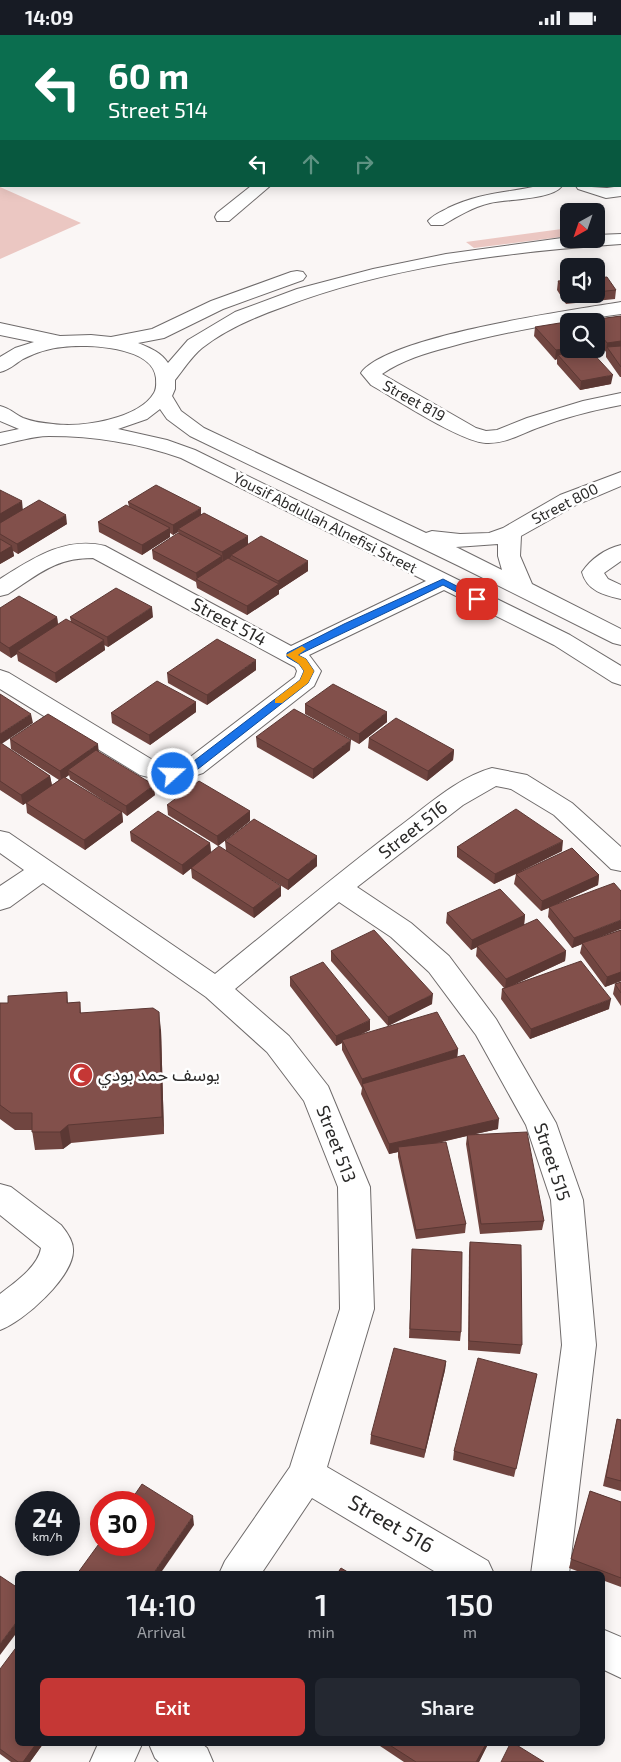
<!DOCTYPE html>
<meta charset="utf-8">
<style>
:root{--surface:#171b24;--page:#242831;--text:#f1f3f6;--muted:#9ea1a6;--accent:#c53735}
body{margin:0;font-family:"Exo 2","Noto Sans Arabic",sans-serif;background:var(--page);color:var(--text);height:100vh;display:flex;flex-direction:column;font-size:19px;white-space:nowrap}
*{box-sizing:border-box;margin:0}
p{font-size:16px;color:var(--muted)}
.icon{flex:none;width:28px;height:28px;fill:none;stroke:currentColor;stroke-width:2;stroke-linecap:round;stroke-linejoin:round}
.map{position:relative;flex:1;overflow:hidden}
.sheet{position:absolute;left:15px;top:1536px;width:590px;height:175px;display:flex;flex-direction:column;background:var(--surface);border-radius:8px;box-shadow:0 2px 12px #0003}
.sheet>*{flex:none}
.guide{position:absolute;left:0px;top:0px;width:621px;height:152px;box-shadow:0 2px 12px #0003;background:#0b6e4f;color:#fff;overflow:hidden}
.needle{width:32px;rotate:220deg}
.controls{position:absolute;left:560px;top:168px;display:grid;gap:10px}
.controls a{display:grid;place-items:center;width:45px;height:45px;border-radius:8px;background:var(--surface);box-shadow:0 2px 12px #0003;font-size:25px}
.speed{position:absolute;left:15px;top:1456px;display:flex;gap:10px;font-size:25px;font-weight:700;text-align:center}
.speed>*{display:grid;place-content:center;width:65px;height:65px;border-radius:50%;background:var(--surface);box-shadow:0 2px 12px #0003;line-height:1}
.speed small{font-size:12px;font-weight:400}
.speed .limit{border:8px solid #d22;background:#fff;color:#111}
.pin{position:absolute;display:grid;place-items:center;width:42px;height:42px;color:#fff;margin:-21px;border-radius:10px;box-shadow:0 2px 8px #0006}
.me{position:absolute;width:55px;margin:-28px;rotate:70deg;stroke-linejoin:round;filter:drop-shadow(0 0 4px #0008)}
.turn{display:flex;align-items:center;gap:18px;height:105px;padding:0 25px;font-size:22px}
.turn .icon{width:65px;height:65px;stroke-width:2.5}
.turn b{display:block;font-size:35px;line-height:42px}
.lanes{display:flex;align-items:center;height:48px;padding:0 25px;background:#0003;justify-content:center;gap:25px;direction:ltr}
.lanes .off{opacity:.35}
.eta{display:flex;justify-content:space-evenly;align-items:center;height:85px;text-align:center}
.eta b{font-size:30px;font-weight:600;line-height:35px}
.primary-button{display:flex;gap:10px;margin-top:auto;padding:10px 25px}
.primary-button a{flex:1;height:58px;border-radius:8px;background:var(--accent);color:#fff;font-size:20px;font-weight:600;line-height:58px;text-align:center}
.primary-button a+a{background:var(--page);color:var(--text)}
.status{display:flex;justify-content:space-between;align-items:center;height:35px;padding:0 25px;background:var(--surface);direction:ltr}
.status svg{height:14px;fill:currentColor}
.map>svg:first-child{display:block}
.green{fill:#ebc7c2}
.lines{fill:none;stroke-linecap:round;stroke-linejoin:round}
.minor-casing{stroke:#6f6b6b;stroke-width:2}
.minor{fill:#fff;fill-rule:evenodd}
.wall{fill:#704540;fill-rule:evenodd}
.shaded-wall{fill:#5b3834}
.building{fill:#82504b;stroke:#5b3834}
.route{fill:#1a73e8;stroke:#114b97}
.slow{fill:#f59e0b}
.labels{text-anchor:middle;stroke-width:5;stroke-linejoin:round;paint-order:stroke}
.far-street-label{font-size:15px;fill:#2a2928;stroke:#fff}
.street-label{font-size:18px;fill:#2a2928;stroke:#fff}
.poi-label{font-size:18px;fill:#2a2928;stroke:#fff;text-anchor:start}
.near-street-label{font-size:21px;fill:#2a2928;stroke:#fff}
</style>
<div class="status"><b>14:09</b><svg viewBox="0 0 49 12"><path d="M0 12V9h3v3zM5 12V6h3v6zM10 12V3h3v9zM15 12V0h3v12zM26 1h20v11H26zM47 4h2v5h-2z"/></svg></div>
<div class="map">
<svg width="621" height="1727" viewBox="0 0 621 1727">
<rect width="100%" height="100%" fill="#faf6f5"/>
<g class="green">
<polygon points="0,152 81,188 0,224"/>
<polygon points="569,193 569,201 474,213 466,207"/>
</g>
<g class="lines">
<g class="minor-casing">
<g id="minor">
<polygon points="113,0 130,0 131,1 114,1"/>
<polygon points="150,0 166,0 167,1 151,1"/>
<polygon points="499,0 516,0 517,1 500,1"/>
<rect x="0" y="47" width="1" height="9"/>
<polygon points="1,74 1,84 0,85 0,75"/>
<polygon points="1,96 1,106 0,107 0,97"/>
<polygon points="621,100 621,110 620,111 620,101"/>
<polygon points="251,151 270,151 229,186 217,186 215,182 217,178"/>
<path d="M538 151H562C552 165 506 164 490 168 473 172 458 181 443 190H431L428 186C433 180 441 177 448 173 479 158 505 158 538 151Z"/>
<polygon points="576,151 607,153 621,151 621,161 606,163 578,154"/>
<path d="M621 199V209C508 217 390 231 283 272 255 282 226 294 202 313 192 321 183 335 175 345V354L172 361 181 376 204 393 426 498 432 496 460 499 489 498 503 493 560 460 621 437V451L576 470 521 501 520 521 532 549 621 594V610L613 608 459 531 190 401 167 384 160 374 147 384 118 394 167 405 195 415 570 600 621 631V650L612 647 554 610 444 555 309 620 321 636 314 651 203 738 173 748 140 740 0 654V635L9 638 156 727 172 730 185 726 295 642 297 636 295 632 93 523C55 523 39 539 8 559L0 561V544C32 524 65 501 105 511L291 611 426 546 181 423C138 408 94 401 49 401 33 401 15 407 0 410V398L19 394 0 386V371C9 373 15 379 23 383 33 387 43 388 53 389 81 393 139 384 154 358 157 353 156 348 156 343 153 311 86 309 63 312 49 313 35 318 23 324 15 329 9 335 0 337V322L15 313 34 307 0 300V288L60 301 91 300 111 302 152 294 211 266 291 237 297 236 303 237 306 241 303 245 223 274 164 303 138 308C150 313 161 317 168 328L188 305 235 277 297 254 373 234 446 219 569 202 596 204V200ZM498 509V521L502 535 456 512Z"/>
<path d="M621 267V279C563 287 506 296 449 312 426 318 402 325 382 339L476 393 486 396 497 395 527 383 583 366 621 358V370C594 375 566 382 540 392 522 398 506 409 486 408 461 407 396 364 371 350L361 338C387 301 572 275 621 267Z"/>
<path d="M621 510V526L604 538 608 544 621 550V564C604 560 587 556 582 537 591 524 605 514 621 510Z"/>
<path d="M492 733 527 740 572 768 621 812V836L611 834 554 780 511 754 496 751 463 770 357 852 411 888 449 921 496 984 556 1088 583 1165 596 1310 569 1539H531L562 1310 551 1165 526 1090 476 1000 429 937 391 902 339 867 235 954 289 1001 328 1051 370 1152 374 1274 327 1432 488 1526 494 1539H439L312 1463 261 1539H219L225 1526 290 1432 340 1274 338 1152 304 1066 267 1017 206 962 43 848 10 872 0 875V851L24 835 0 818V796L9 798 215 939C275 890 335 841 396 794 425 773 456 743 492 733Z"/>
<path d="M0 1149 11 1152 61 1190C66 1196 73 1206 73 1214 75 1241 23 1287 0 1295V1259C14 1248 38 1232 41 1213L0 1180Z"/>
<polygon points="602,1594 621,1602 621,1643 602,1634"/>
<polygon points="98,1709 142,1709 134,1727 90,1727"/>
<polygon points="149,1709 202,1709 207,1713 213,1727 159,1727 155,1723"/>
</g>
</g>
<use href="#minor" class="minor"/>
</g>
<g class="wall">
<polygon points="620,43 621,45 621,64 620,64"/>
<polygon points="596,243 616,255 615,264 566,269 557,255 558,246 569,259 596,259"/>
<polygon points="621,281 621,342 620,342 606,322 606,317 596,304 596,286 590,286 590,285"/>
<polygon points="535,292 592,318 611,349 580,355 557,329 557,324 555,325 534,301"/>
<polygon points="0,455 23,475 67,489 18,519 13,516 14,521 0,529"/>
<polygon points="128,467 201,480 248,509 308,536 279,555 279,559 247,580 197,553 196,547 153,524 152,515 179,499 178,497 173,500 170,498 170,502 142,520 99,497 98,487 129,472"/>
<polygon points="0,573 57,582 58,589 71,587 70,582 153,582 108,612 104,610 105,615 56,648 18,626 17,619 11,623 0,616"/>
<polygon points="256,635 207,670 168,648 167,638"/>
<path d="M0 659 2 709 50 741 52 750 59 745 11 714 10 704 99 717 155 760 127 781 122 777 123 787 85 815 27 778 26 768 34 763 23 770 0 755ZM69 740 70 744 118 775 65 743Z"/>
<polygon points="196,667 196,677 150,710 112,688 111,678"/>
<polygon points="305,669 387,687 359,709 305,679"/>
<polygon points="256,702 350,715 313,744 257,712"/>
<polygon points="369,703 454,715 453,725 427,746 368,713"/>
<polygon points="167,770 250,776 250,786 218,811 168,780"/>
<polygon points="130,797 210,808 211,818 226,815 225,806 317,831 288,855 259,837 281,861 254,883 192,843 191,833 183,840 131,806"/>
<polygon points="457,812 562,816 522,836 599,840 598,850 553,871 598,903 621,895 621,946 605,952 580,918 582,909 572,913 548,882 549,873 541,876 514,849 516,839 494,849 457,822"/>
<polygon points="447,878 525,880 524,890 566,916 565,926 513,950 609,974 530,1004 501,964 502,954 504,953 476,921 477,912 471,915 446,888"/>
<polygon points="331,916 432,969 388,991 331,926"/>
<polygon points="290,942 370,995 358,1001 458,1014 457,1022 498,1094 475,1099 544,1186 542,1195 480,1199 466,1109 467,1101 438,1108 466,1189 465,1198 416,1204 398,1122 398,1117 389,1119 361,1059 362,1053 342,1015 342,1008 336,1011 290,951"/>
<polygon points="621,947 621,971 613,959 615,949"/>
<polygon points="67,957 68,968 80,967 81,978 161,995 164,1099 71,1108 63,1114 35,1115 32,1095 15,1095 0,1084 0,968 8,968"/>
<polygon points="470,1207 522,1310 520,1319 468,1315 469,1216"/>
<polygon points="412,1214 461,1297 460,1306 409,1303"/>
<polygon points="446,1326 445,1335 424,1423 370,1409 371,1400"/>
<polygon points="537,1339 514,1442 453,1425 454,1416"/>
<polygon points="617,1384 621,1385 621,1456 603,1451"/>
<polygon points="590,1456 621,1467 621,1552 602,1545 602,1539 585,1539 569,1533"/>
<polygon points="0,1634 18,1709 43,1709 30,1727 11,1727 0,1719"/>
<polygon points="377,1709 488,1709 479,1727 404,1727"/>
</g>
<g class="shaded-wall">
<polygon points="621,306 621,315 607,312 606,317 607,308"/>
<polygon points="569,313 569,314 593,314 592,318 558,320 557,324 555,325 556,315"/>
<polygon points="613,340 611,349 580,355 581,346"/>
<polygon points="22,466 23,476 0,489 0,479"/>
<polygon points="201,473 201,483 178,494 178,497 173,500 173,490"/>
<polygon points="66,480 67,489 18,519 17,509"/>
<polygon points="170,493 170,502 142,520 142,510"/>
<polygon points="248,501 248,511 231,520 231,522 223,527 222,517"/>
<polygon points="12,511 14,521 0,529 0,518"/>
<polygon points="222,521 223,531 197,544 196,538"/>
<polygon points="308,526 308,536 279,555 279,559 247,580 247,571 279,549 278,546"/>
<polygon points="152,572 153,582 108,612 107,602"/>
<polygon points="57,582 58,591 17,616 17,619 11,623 9,613"/>
<polygon points="104,605 105,615 56,648 55,638"/>
<polygon points="256,625 256,635 207,670 207,660"/>
<polygon points="196,667 196,677 150,710 149,700"/>
<polygon points="387,677 387,687 359,709 359,699"/>
<polygon points="31,679 33,688 0,710 0,699"/>
<polygon points="351,705 350,715 313,744 313,734"/>
<polygon points="98,709 99,719 68,735 69,740 61,746 60,736"/>
<polygon points="454,715 453,725 427,746 428,736"/>
<polygon points="50,741 52,751 23,770 21,760"/>
<polygon points="154,750 155,760 127,781 126,771"/>
<polygon points="250,776 250,786 218,811 217,801"/>
<polygon points="122,777 123,787 85,815 84,805"/>
<polygon points="563,806 562,816 494,849 495,839"/>
<polygon points="210,808 211,818 183,840 182,830"/>
<polygon points="317,821 317,831 288,855 288,845"/>
<polygon points="599,840 598,850 541,876 542,866"/>
<polygon points="281,851 281,861 254,883 253,873"/>
<polygon points="525,880 524,890 471,915 472,905"/>
<polygon points="621,885 621,894 572,913 574,903"/>
<polygon points="566,916 565,926 505,954 506,944"/>
<polygon points="621,937 621,946 605,952 607,942"/>
<polygon points="433,959 432,969 388,991 388,982"/>
<polygon points="611,964 609,974 530,1004 531,994"/>
<polygon points="159,977 161,995 164,1099 162,1082"/>
<polygon points="370,985 370,995 343,1007 342,1005 342,1008 336,1011 336,1001"/>
<polygon points="458,1014 457,1024 362,1049 362,1044"/>
<polygon points="499,1084 498,1094 399,1116 398,1112 398,1117 389,1119 389,1109"/>
<polygon points="68,1090 71,1108 63,1114 60,1097"/>
<polygon points="446,1326 445,1335 424,1423 425,1415"/>
<polygon points="193,1481 194,1490 160,1539 153,1539"/>
<polygon points="18,1585 18,1596 0,1620 0,1609"/>
<polygon points="36,1709 43,1709 30,1727 23,1727"/>
<polygon points="486,1709 488,1709 479,1727 476,1727"/>
</g>
<g class="building">
<polygon points="607,242 616,255 596,257 596,243"/>
<polygon points="569,245 569,259 579,259 567,260 558,246"/>
<polygon points="621,281 621,306 607,308 596,293 596,286 591,286 590,285"/>
<polygon points="569,286 569,313 556,315 535,292 572,286 573,286"/>
<polygon points="621,311 621,332 607,312"/>
<polygon points="589,314 613,340 581,346 558,320"/>
<polygon points="156,450 201,473 173,490 128,467"/>
<polygon points="0,455 22,466 0,479"/>
<polygon points="39,465 66,480 17,509 0,499 0,488"/>
<polygon points="126,470 170,493 142,510 98,487"/>
<polygon points="204,478 248,501 222,517 178,494"/>
<polygon points="178,498 222,521 196,538 152,515"/>
<polygon points="261,501 308,526 278,546 231,520"/>
<polygon points="0,504 12,511 0,518"/>
<polygon points="228,523 279,549 247,571 196,544"/>
<polygon points="116,553 152,572 107,602 70,582"/>
<polygon points="19,561 57,582 9,613 0,607 0,573"/>
<polygon points="66,584 104,605 55,638 17,616"/>
<polygon points="217,604 256,625 207,660 167,638"/>
<polygon points="157,646 196,667 149,700 111,678"/>
<polygon points="333,649 387,677 359,699 305,669"/>
<polygon points="0,659 31,679 0,699"/>
<polygon points="294,674 351,705 313,734 256,702"/>
<polygon points="48,679 98,709 60,736 10,704"/>
<polygon points="396,683 454,715 428,736 369,703"/>
<polygon points="0,708 1,708 50,741 21,760 0,746"/>
<polygon points="96,715 154,750 126,771 68,735"/>
<polygon points="64,742 122,777 84,805 26,768"/>
<polygon points="199,746 250,776 217,801 167,770"/>
<polygon points="516,774 563,806 495,839 457,812"/>
<polygon points="158,776 210,808 182,830 130,797"/>
<polygon points="254,784 317,821 288,845 225,806"/>
<polygon points="219,811 281,851 253,873 191,833"/>
<polygon points="572,813 599,840 542,866 516,839"/>
<polygon points="614,848 621,856 621,885 574,903 549,872"/>
<polygon points="500,854 525,880 472,905 447,878"/>
<polygon points="537,884 566,916 506,944 477,911"/>
<polygon points="374,895 433,959 388,982 331,916"/>
<polygon points="621,895 621,937 607,942 582,908"/>
<polygon points="581,926 611,964 531,994 502,954"/>
<polygon points="323,927 370,985 336,1001 290,942"/>
<polygon points="621,947 621,958 615,949"/>
<polygon points="67,957 67,968 80,967 80,978 153,973 159,977 162,1082 68,1090 60,1097 32,1097 32,1078 11,1078 0,1070 0,968 8,968 8,961"/>
<polygon points="437,977 458,1014 362,1044 342,1005"/>
<polygon points="464,1020 499,1084 389,1109 362,1049"/>
<polygon points="527,1097 544,1186 481,1189 467,1100"/>
<polygon points="446,1107 466,1189 416,1195 398,1112"/>
<polygon points="470,1207 521,1210 522,1310 469,1306"/>
<polygon points="412,1214 462,1217 461,1297 410,1294"/>
<polygon points="394,1313 446,1326 425,1415 371,1400"/>
<polygon points="478,1323 537,1339 516,1434 454,1416"/>
<polygon points="617,1384 621,1385 621,1446 606,1442"/>
<polygon points="142,1449 193,1481 153,1539 77,1539 101,1506 101,1510 144,1510 144,1468 129,1468"/>
<polygon points="590,1456 621,1467 621,1543 571,1524"/>
<polygon points="341,1533 351,1539 337,1539"/>
<polygon points="0,1541 18,1553 18,1585 0,1609"/>
<polygon points="18,1610 18,1709 36,1709 23,1727 18,1727 0,1714 0,1634"/>
<polygon points="388,1709 486,1709 476,1727 416,1727"/>
<polygon points="510,1709 515,1709 544,1727 501,1727"/>
</g>
<path class="route" d="M443 544 482 564 477 566H474L443 550C395 574 346 596 298 620L306 624 314 636 308 648 198 734 173 742 169 741 168 739 169 736 190 729 300 645 304 636 299 629 287 622V618L344 589Z"/>
<polygon class="slow" points="302,611 306,614 298,620 306,624 314,636 308,648 282,668 275,668 275,664 300,645 304,636 299,629 286,620"/>
<defs>
<g id="mosque-disc" transform="scale(1.25)"><circle r="9.5" fill="#c53735" stroke="#fff"/><path d="M3.5-4.9A6 6 0 1 0 3.5 4.9A5 5 0 1 1 3.5-4.9Z" fill="#fff"/></g>
</defs>
<g fill-rule="evenodd">
<use href="#mosque-disc" x="81" y="1040"/>
</g>
<g class="labels">
<g class="far-street-label">
<text transform="translate(414 366) rotate(29)" y="5">Street 819</text>
<text transform="translate(565 469) rotate(-27)" y="5">Street 800</text>
<text transform="translate(325 488) rotate(27)" y="5">Yousif Abdullah Alnefisi Street</text>
</g>
<g class="street-label">
<text transform="translate(229 587) rotate(28)" y="6">Street 514</text>
<text transform="translate(413 795) rotate(-38)" y="6">Street 516</text>
<text transform="translate(336 1109) rotate(69)" y="6">Street 513</text>
<text transform="translate(552 1127) rotate(72)" y="6">Street 515</text>
</g>
<g class="poi-label">
<text x="98" y="1046">يوسف حمد بودي</text>
</g>
<g class="near-street-label">
<text transform="translate(391 1489) rotate(30)" y="7">Street 516</text>
</g>
</g>
</svg>
<div class="controls">
<a><svg class="needle" viewBox="-14 -14 28 28"><path d="M0-13l5 13h-10z" fill="#e53935"/><path d="M0 13l5-13h-10z" fill="#9ea1a6"/></svg></a>
<a><svg class="icon" aria-label="sound" viewBox="0 0 24 24"><path d="M4 9h4l5-4v14l-5-4H4zM17 9q2 3 0 6"/></svg></a>
<a><svg class="icon" aria-label="search" viewBox="0 0 24 24"><circle cx="10" cy="10" r="6"/><path d="M15 15l6 6"/></svg></a>
</div>
<div class="speed"><div>24<small>km/h</small></div><div class="limit">30</div></div>
<div class="pin" style="left:477px;top:564px;background:#d93025"><svg class="icon" aria-label="arrive" viewBox="0 0 24 24"><path d="M6 21V4h12l-3 4 3 4H6"/></svg></div>
<svg class="me" style="left:173px;top:739px" viewBox="-20 -20 40 40"><circle r="17" fill="#1a73e8" stroke="#fff" stroke-width="3"/><path d="M0-11L8 9 0 5-8 9z" fill="#fff"/></svg>
<div class="guide">
<div class="turn"><svg class="icon" aria-label="left" viewBox="0 0 24 24"><path d="M17 20v-9H6M10 6l-5 5 5 5"/></svg><div><b>60 m</b>Street 514</div></div>
<div class="lanes"><svg class="icon" aria-label="left" viewBox="0 0 24 24"><path d="M17 20v-9H6M10 6l-5 5 5 5"/></svg><svg class="icon off" aria-label="ahead" viewBox="0 0 24 24"><path d="M12 20V5M6 11l6-6 6 6"/></svg><svg class="icon off" aria-label="right" viewBox="0 0 24 24"><path d="M7 20v-9h11M14 6l5 5-5 5"/></svg></div>
</div>
<section class="sheet">
<div class="eta">
<div><b>14:10</b><p>Arrival</p></div>
<div><b>1</b><p>min</p></div>
<div><b>150</b><p>m</p></div>
</div>
<div class="primary-button"><a>Exit</a><a>Share</a></div>
</section>
</div>
